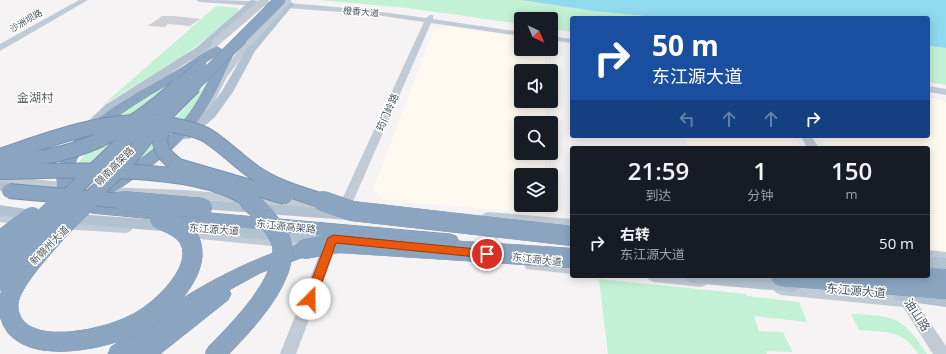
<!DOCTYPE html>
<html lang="zh">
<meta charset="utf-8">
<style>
:root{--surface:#171b24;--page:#242831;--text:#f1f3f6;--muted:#9ea1a6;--line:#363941}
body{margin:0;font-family:"Open Sans","Noto Sans SC",sans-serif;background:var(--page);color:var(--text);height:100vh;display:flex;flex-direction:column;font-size:15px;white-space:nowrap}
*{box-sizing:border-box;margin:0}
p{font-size:13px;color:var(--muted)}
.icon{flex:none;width:22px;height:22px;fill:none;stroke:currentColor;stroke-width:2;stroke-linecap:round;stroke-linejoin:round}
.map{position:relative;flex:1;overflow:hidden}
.panel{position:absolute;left:570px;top:146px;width:360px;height:132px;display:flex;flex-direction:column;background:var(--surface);border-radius:4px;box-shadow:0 2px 10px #0003}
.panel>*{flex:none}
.hud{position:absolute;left:570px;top:16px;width:360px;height:122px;border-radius:4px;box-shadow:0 2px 10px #0003;background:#1a4fa0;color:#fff;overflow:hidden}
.needle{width:26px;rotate:136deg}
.controls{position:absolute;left:514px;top:12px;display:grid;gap:8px}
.controls a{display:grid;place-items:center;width:44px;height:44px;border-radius:4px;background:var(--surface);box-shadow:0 2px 10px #0003;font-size:20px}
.pin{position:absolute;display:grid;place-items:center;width:34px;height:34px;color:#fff;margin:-17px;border:2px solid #fff;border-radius:50%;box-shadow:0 1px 4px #0007}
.me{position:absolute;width:44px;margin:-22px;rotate:22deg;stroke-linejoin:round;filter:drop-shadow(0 0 3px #0008)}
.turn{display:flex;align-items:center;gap:14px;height:84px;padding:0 16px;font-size:18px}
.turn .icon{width:52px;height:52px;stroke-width:2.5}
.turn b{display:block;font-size:28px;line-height:34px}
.lanes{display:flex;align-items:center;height:38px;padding:0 16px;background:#0003;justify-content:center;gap:20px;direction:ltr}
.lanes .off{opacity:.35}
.eta{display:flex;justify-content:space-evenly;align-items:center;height:68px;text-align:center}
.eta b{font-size:24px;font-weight:600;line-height:28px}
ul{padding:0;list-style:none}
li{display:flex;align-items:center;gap:12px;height:56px;padding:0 16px;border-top:1px solid var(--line)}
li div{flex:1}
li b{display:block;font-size:15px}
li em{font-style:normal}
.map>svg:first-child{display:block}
.commercial{fill:#fdf9ef}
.green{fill:#c3f1d5}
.water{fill:#90daee}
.building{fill:#cdcfd5}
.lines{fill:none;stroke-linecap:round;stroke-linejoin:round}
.highway-casing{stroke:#7690ad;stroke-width:1}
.secondary{fill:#c1cbd6;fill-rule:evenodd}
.primary{fill:#b3c2d1;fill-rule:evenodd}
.highway{fill:#8ba5c1;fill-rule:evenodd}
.highway-bridge-far2-casing{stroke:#7690ad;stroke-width:12;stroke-linecap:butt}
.highway-bridge-far1-casing{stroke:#7690ad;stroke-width:16;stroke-linecap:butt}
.highway-bridge-casing{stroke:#7690ad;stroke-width:20;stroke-linecap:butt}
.secondary-bridge{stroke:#c1cbd6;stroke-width:8}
.highway-bridge-far2{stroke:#8ba5c1;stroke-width:11}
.highway-bridge-far1{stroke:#8ba5c1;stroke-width:14}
.highway-bridge{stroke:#8ba5c1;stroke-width:20}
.route{fill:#ea580c;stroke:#983908}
.labels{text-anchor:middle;stroke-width:3;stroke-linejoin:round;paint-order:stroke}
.far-street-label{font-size:9px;fill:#4a5661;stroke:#fff}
.street-label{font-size:10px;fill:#4a5661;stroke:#fff}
.quarter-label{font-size:12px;fill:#5f6368;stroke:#fff}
.near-street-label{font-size:12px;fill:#4a5661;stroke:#fff}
</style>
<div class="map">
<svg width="946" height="354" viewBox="0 0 946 354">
<rect width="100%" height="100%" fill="#f5f3f3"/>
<g class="commercial">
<polygon points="445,26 521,37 521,49 545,49 545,71 521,71 521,101 545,101 545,123 521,123 521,153 545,153 545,175 521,175 521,205 546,205 546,215 387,200 373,190 434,29"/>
<polygon points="928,97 946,102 946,252 928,250 928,148 826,148 817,136 928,136"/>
<polygon points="684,136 793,136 801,148 688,148"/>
</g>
<g class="green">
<polygon points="319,0 521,0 594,11 665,18 572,18 572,32 551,29 551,19 521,19 521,24 408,8"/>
<polygon points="216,6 238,8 238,11 212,34 183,56 103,105"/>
<polygon points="928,46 946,48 946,85 928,82"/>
<path d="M185 74 87 165 78 164C89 148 100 131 115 118 135 99 162 87 185 74Z"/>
<path d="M209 82C186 125 168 143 127 169Z"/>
<polygon points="599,279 746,294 747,296 799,302 807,322 754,316 759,331 783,332 792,352 766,351 767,354 608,354"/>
<path d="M851 314C894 316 903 316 927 354H918C902 328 886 333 859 330Z"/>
</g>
<polygon class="water" points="521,0 946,0 946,48 928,46 928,18 665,18 594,11"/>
<polygon class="building" points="162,16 174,16 200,19 190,26 168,24 165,27 148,26"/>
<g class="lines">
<g class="highway-casing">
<g id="highway">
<path d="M217 47 223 50 221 52C176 84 111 108 79 155 70 168 78 185 71 196L65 197 59 196C56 191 57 184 57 178 59 130 141 91 178 70 190 63 204 50 217 47Z"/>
<path d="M228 49 234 52C223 77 212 103 195 125 171 155 137 176 106 198L100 200 94 198 92 194 94 190C127 168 165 146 189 114 203 95 212 73 222 52Z"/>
<polygon points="97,203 450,234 456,236 459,241 456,246 450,248 91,213 88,209 91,205"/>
<path d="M305 242 312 244 314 249 312 254 260 273 229 290 231 294 228 300 160 354H108L111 347C176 300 228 266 305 242Z"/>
<polygon points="928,268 946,269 946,285 921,281 918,276 928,276"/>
</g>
</g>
<g class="secondary">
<polygon points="79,0 88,0 0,51 0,44"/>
<path d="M196 0C273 0 350 7 426 18L430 15H433V19L521 32V36L431 23 351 206 350 209H340L339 206 424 22 369 14 200 2Z"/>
<polygon points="551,36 572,39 572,43 551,40"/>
<polygon points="216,39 220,42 219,44 196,65 190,65 190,61"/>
<polygon points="247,39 250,39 254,41 227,77 209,112 195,129 187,129 186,127 200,111 218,77"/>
<polygon points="928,86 946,89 946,95 928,92"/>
<polygon points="801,136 811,136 819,148 807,148"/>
<polygon points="0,175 104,187 184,190 322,201 327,202 328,205 327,208 322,209 184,198 104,195 0,183"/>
<polygon points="0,212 29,216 34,218 36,221 34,224 29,226 0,222"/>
<polygon points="488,212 572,219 572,229 483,220 481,217 483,214"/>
<polygon points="61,219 126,223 131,225 133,228 131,231 126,233 61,229 56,227 54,224 56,221"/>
<polygon points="200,229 314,240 319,241 321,245 319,249 314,250 200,239 195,237 193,234 195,231"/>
<polygon points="332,235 337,236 339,240 296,354 280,354 325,240 327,236"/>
<polygon points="928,250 946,252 946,262 928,260"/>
<polygon points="531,259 572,262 572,274 526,269 524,265 526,261"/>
<polygon points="647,276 704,276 708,281 706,285 701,287 654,282 649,280"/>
<path d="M781 283 898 294 904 290C910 292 918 297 917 303L946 346V354H933L903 307 781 295 776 293 773 289 776 285Z"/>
</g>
<g class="primary">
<polygon points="251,0 259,1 205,51 113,111 87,136 79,136 77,133 79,130 105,105 197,47"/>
<polygon points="290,1 294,4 255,51 233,92 215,117 189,139 181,139 179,136 181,133 207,111 222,91 247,48 287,2"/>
<polygon points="0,181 28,185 30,188 28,191 23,193 0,191"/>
<polygon points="193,199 348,210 353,211 356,215 353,219 348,220 188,208 186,204 188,200"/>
<polygon points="0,205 39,211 44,212 47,216 44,220 39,221 0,215"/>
<polygon points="64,213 334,233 340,235 342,239 340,243 334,245 64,223 59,222 56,218 59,214"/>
<polygon points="928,257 946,258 946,270 928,269"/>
<path d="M684 276C715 276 771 271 798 280L801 285 798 290 792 292 693 283 687 281Z"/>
<polygon points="901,288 946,293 946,307 895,300 892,295 895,290"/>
</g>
<use href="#highway" class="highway"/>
<g class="highway-bridge-far2-casing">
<g id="highway-bridge-far2">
<polyline points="177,87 201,65"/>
<polyline points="193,87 280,0"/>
</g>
</g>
<g class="highway-bridge-far1-casing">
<g id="highway-bridge-far1">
<path d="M167 121C155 142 159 152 178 166L285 197"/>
<polyline points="157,123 194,86"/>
<path d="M0 156C58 136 121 111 182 127 191 129 200 131 208 136 224 146 238 161 254 172 275 187 301 194 326 202"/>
<path d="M1 161C72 160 127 134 178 86"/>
<path d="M0 172C63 171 201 162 251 202"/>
<polyline points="9,191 134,202"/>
<polyline points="61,202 147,119"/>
<polyline points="86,202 126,163 164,116"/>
</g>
</g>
<g class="highway-bridge-casing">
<g id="highway-bridge">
<path d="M88 201C68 219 13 276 9 300 7 309 10 319 15 326 38 354 106 339 135 324 161 311 207 269 188 237 182 228 169 223 160 219"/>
<polyline points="123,201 202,208"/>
<polyline points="323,201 352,211 572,236"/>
<polyline points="0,241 32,217"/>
<polyline points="305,249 339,243 572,258"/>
<polyline points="0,261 62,201"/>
<polyline points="781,276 946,289"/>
<polyline points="0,281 41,239"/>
<path d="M215 354C238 331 288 281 282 245 279 231 260 210 249 201"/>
</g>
</g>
<g class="secondary-bridge">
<polyline points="250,41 287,0"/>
<polyline points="216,42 265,0"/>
</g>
<use href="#highway-bridge-far2" class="highway-bridge-far2"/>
<use href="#highway-bridge-far1" class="highway-bridge-far1"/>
<use href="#highway-bridge" class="highway-bridge"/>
</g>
<polygon class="route" points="333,235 487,250 492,254 487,258 336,243 316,299 314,303 306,303 304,299 328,238"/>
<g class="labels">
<g class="far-street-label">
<text transform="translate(361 12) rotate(5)" y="3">橙香大道</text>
<text transform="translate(26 21) rotate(-30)" y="3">沙洲坝路</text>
</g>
<g class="street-label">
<text transform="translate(387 112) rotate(-66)" y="4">筠门岭路</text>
<text transform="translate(114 166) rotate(-45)" y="4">赣南高架路</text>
<text transform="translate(286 226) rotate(6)" y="4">东江源高架路</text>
<text transform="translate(214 229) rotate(4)" y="4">东江源大道</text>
<text transform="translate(49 245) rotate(-45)" y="4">新赣州大道</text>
<text transform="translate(537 259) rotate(6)" y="4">东江源大道</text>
</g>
<g class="quarter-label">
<text x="35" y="102">金湖村</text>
</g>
<g class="near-street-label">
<text transform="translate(856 291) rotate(5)" y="4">东江源大道</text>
<text transform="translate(917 315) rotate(57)" y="4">油山路</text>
</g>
</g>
</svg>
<div class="controls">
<a><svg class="needle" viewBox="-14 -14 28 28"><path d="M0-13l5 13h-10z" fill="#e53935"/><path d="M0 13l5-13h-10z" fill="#9ea1a6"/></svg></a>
<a><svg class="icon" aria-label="sound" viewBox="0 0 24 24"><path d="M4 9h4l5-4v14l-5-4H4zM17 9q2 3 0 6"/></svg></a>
<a><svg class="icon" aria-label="search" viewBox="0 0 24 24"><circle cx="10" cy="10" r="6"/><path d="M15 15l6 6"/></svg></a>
<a><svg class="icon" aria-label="layers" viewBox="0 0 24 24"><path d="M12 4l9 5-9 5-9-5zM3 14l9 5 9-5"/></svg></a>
</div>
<div class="pin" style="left:487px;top:254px;background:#d93025"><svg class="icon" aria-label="arrive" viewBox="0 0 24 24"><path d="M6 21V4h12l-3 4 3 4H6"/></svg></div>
<svg class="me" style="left:310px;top:299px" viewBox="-20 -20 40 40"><circle r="19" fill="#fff"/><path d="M0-13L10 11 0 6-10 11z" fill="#ea580c"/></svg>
<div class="hud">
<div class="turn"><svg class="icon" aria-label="right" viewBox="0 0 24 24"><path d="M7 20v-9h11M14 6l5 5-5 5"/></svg><div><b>50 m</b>东江源大道</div></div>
<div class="lanes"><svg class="icon off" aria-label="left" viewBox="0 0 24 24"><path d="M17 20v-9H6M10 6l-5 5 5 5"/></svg><svg class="icon off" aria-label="ahead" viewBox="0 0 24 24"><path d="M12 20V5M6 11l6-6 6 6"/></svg><svg class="icon off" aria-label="ahead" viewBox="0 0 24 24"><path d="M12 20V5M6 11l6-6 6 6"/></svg><svg class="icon" aria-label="right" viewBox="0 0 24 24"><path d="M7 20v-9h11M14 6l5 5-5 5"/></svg></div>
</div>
<section class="panel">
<div class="eta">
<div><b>21:59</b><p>到达</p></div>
<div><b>1</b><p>分钟</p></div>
<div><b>150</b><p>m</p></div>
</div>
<ul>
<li><svg class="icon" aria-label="right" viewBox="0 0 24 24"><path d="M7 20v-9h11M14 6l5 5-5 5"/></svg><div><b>右转</b><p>东江源大道</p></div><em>50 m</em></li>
</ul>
</section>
</div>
